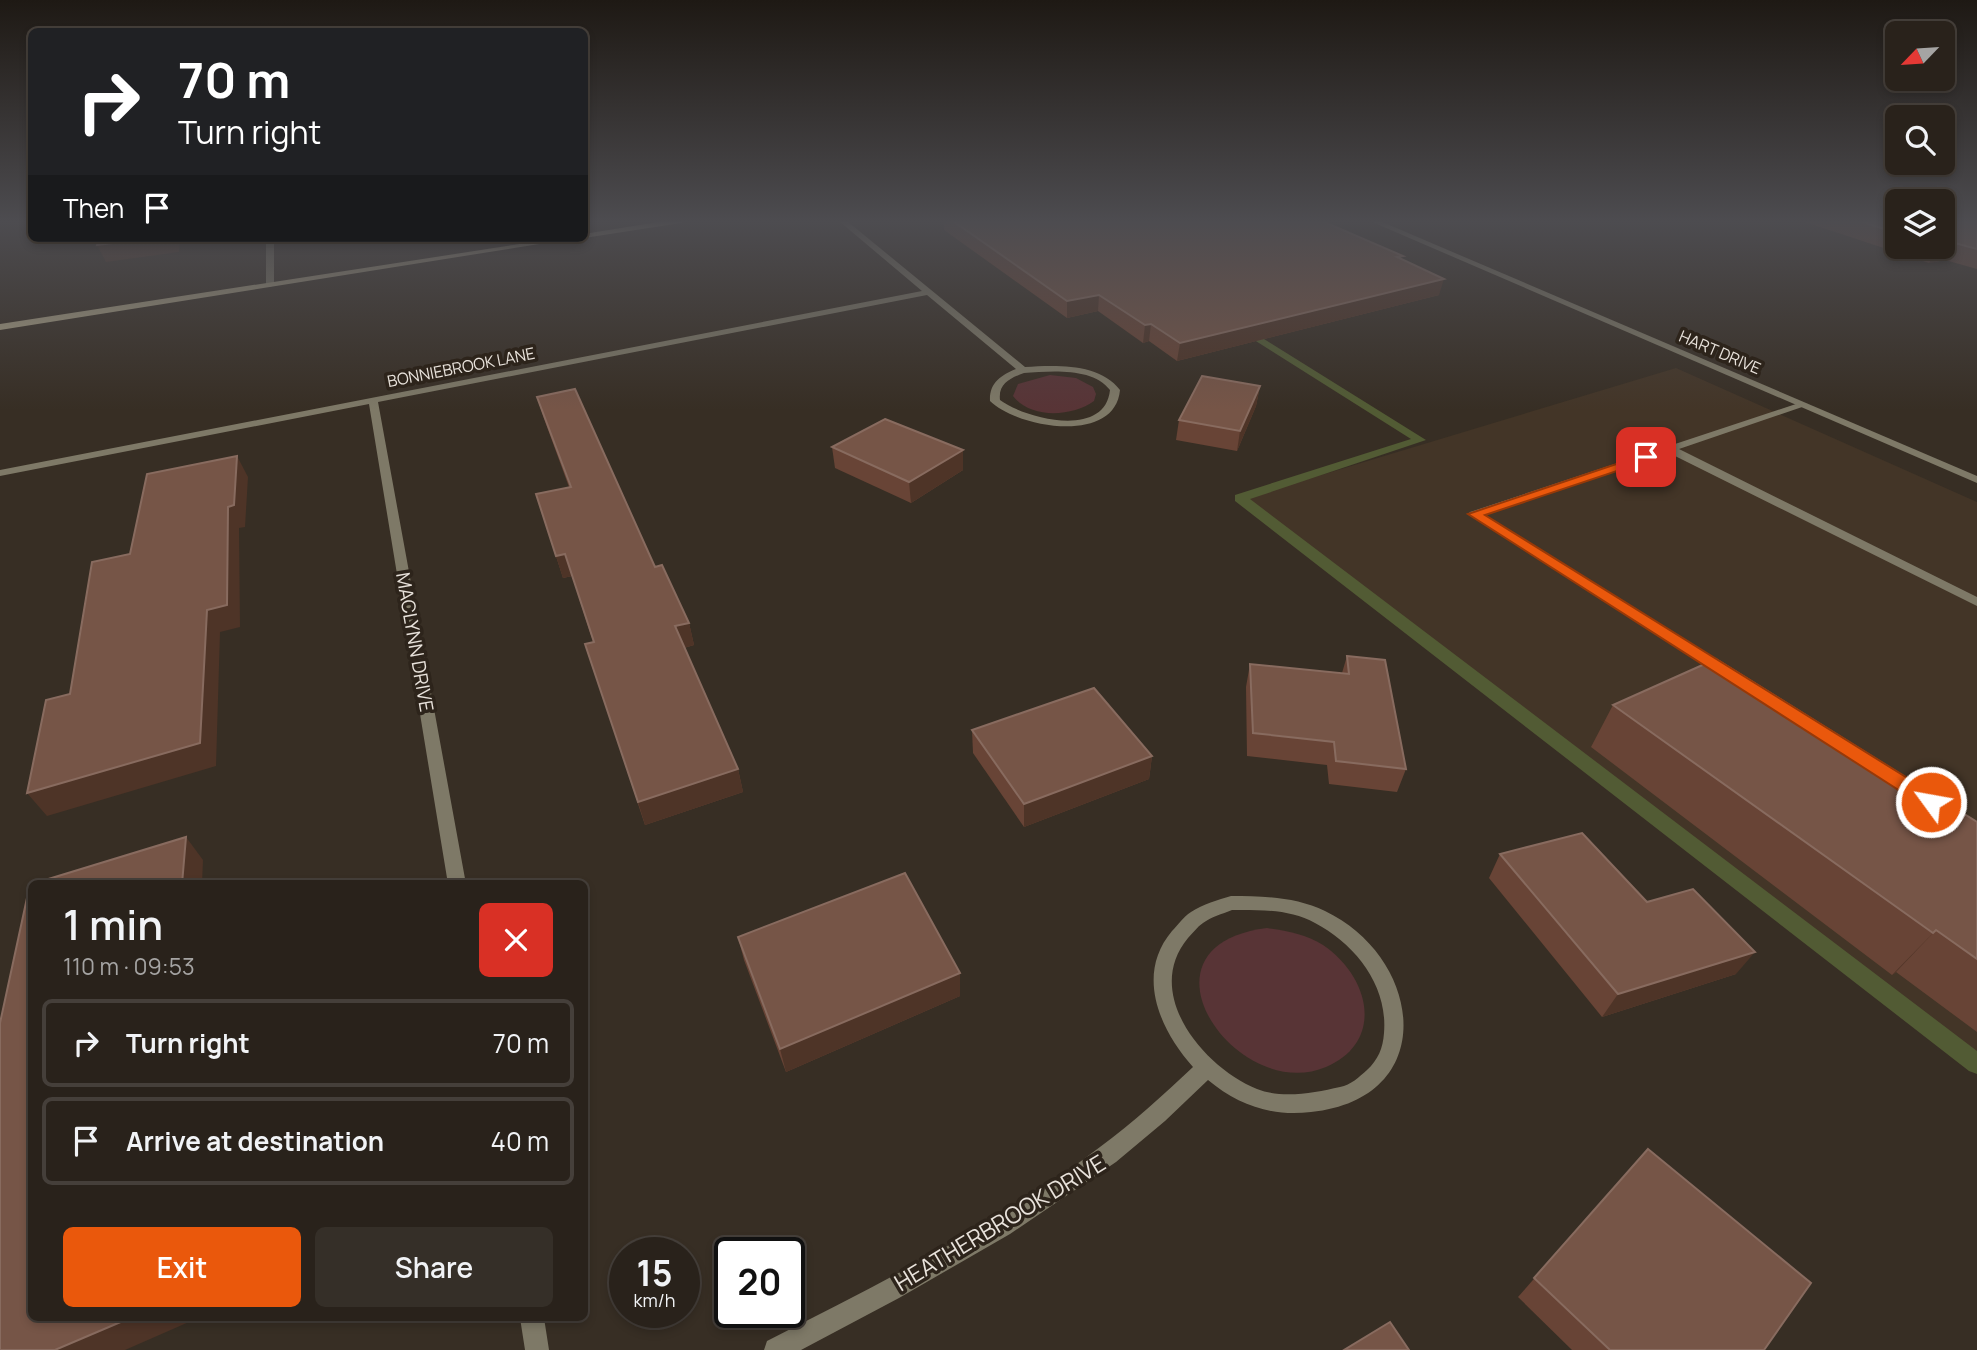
<!DOCTYPE html>
<meta charset="utf-8">
<style>
:root{--surface:#29221b;--page:#352f28;--text:#f1f3f6;--muted:#a5a4a3;--line:#453f3a;--accent:#ea580c}
body{margin:0;font-family:Manrope,sans-serif;background:var(--page);color:var(--text);height:100vh;display:flex;flex-direction:column;font-size:26px;white-space:nowrap}
*{box-sizing:border-box;margin:0}
p{font-size:23px;color:var(--muted)}
.icon{flex:none;width:38px;height:38px;fill:none;stroke:currentColor;stroke-width:2;stroke-linecap:round;stroke-linejoin:round}
.map{position:relative;flex:1;overflow:hidden}
.panel{position:absolute;left:28px;top:880px;width:560px;height:441px;display:flex;flex-direction:column;background:var(--surface);border-radius:10px;box-shadow:0 4px 10px #0003,0 0 0 2px var(--line)}
.panel>*{flex:none}
.guide{position:absolute;left:28px;top:28px;width:560px;height:214px;border-radius:10px;box-shadow:0 4px 10px #0003,0 0 0 2px var(--line);background:#202124;color:#fff;overflow:hidden}
.needle{width:46px;rotate:245deg}
.tools{position:absolute;left:1885px;top:21px;display:grid;gap:14px}
.tools a{display:grid;place-items:center;width:70px;height:70px;border-radius:10px;background:var(--surface);box-shadow:0 4px 10px #0003,0 0 0 2px var(--line);font-size:35px}
.speed{position:absolute;left:609px;top:1237px;display:flex;gap:14px;font-size:35px;font-weight:700;text-align:center}
.speed>*{display:grid;place-content:center;width:91px;height:91px;border-radius:50%;background:var(--surface);box-shadow:0 4px 10px #0003,0 0 0 2px var(--line);line-height:1}
.speed small{font-size:18px;font-weight:400}
.speed .limit{border:4px solid #111;border-radius:10px;background:#fff;color:#111}
.pin{position:absolute;display:grid;place-items:center;width:60px;height:60px;color:#fff;margin:-30px;border-radius:14px;box-shadow:0 4px 10px #0006}
.me{position:absolute;width:77px;margin:-38px;rotate:302deg;stroke-linejoin:round;filter:drop-shadow(0 0 5px #0008)}
.turn{display:flex;align-items:center;gap:24px;height:147px;padding:0 35px;font-size:32px}
.turn .icon{width:91px;height:91px;stroke-width:2.5}
.turn b{display:block;font-size:49px;line-height:60px}
.then{display:flex;align-items:center;height:66px;padding:0 35px;background:#0003;gap:14px;font-size:26px}
.round{display:grid;place-items:center;flex:none;width:74px;height:74px;border-radius:10px;background:var(--page)}
.head{display:flex;align-items:center;justify-content:space-between;height:119px;padding:0 35px}
h1{font-size:42px;font-weight:600;line-height:52px}
.action{display:flex;gap:14px;margin-top:auto;padding:14px 35px}
.action a{flex:1;height:80px;border-radius:10px;background:var(--accent);color:#fff;font-size:28px;font-weight:600;line-height:80px;text-align:center}
.action a+a{background:var(--page);color:var(--text)}
ul{padding:0;list-style:none}
li{display:flex;align-items:center;gap:21px;height:88px;margin:0 14px 10px;padding:0 21px;border:4px solid var(--line);border-radius:10px}
li div{flex:1}
li b{display:block;font-size:26px}
li em{font-style:normal}
.map>svg:first-child{display:block}
.built{fill:#433527}
.green{fill:#583436}
.lines{fill:none;stroke-linecap:round;stroke-linejoin:round}
.stream{fill:#525b34;fill-rule:evenodd}
.lane{fill:#7e7967;fill-rule:evenodd}
.street{fill:#7e7967;fill-rule:evenodd}
.secondary{fill:#aaa185;fill-rule:evenodd}
.wall{fill:#684436}
.shaded-wall{fill:#4e3427}
.building{fill:#765547;stroke:#886b5f;stroke-width:2}
.route{fill:#ea580c;stroke:#983908;stroke-width:2}
.labels{text-anchor:middle;stroke-width:7;stroke-linejoin:round;paint-order:stroke}
.far-street-label{font-size:16px;fill:#e9e3dc;stroke:#2d241b}
.street-label{font-size:19px;fill:#e9e3dc;stroke:#2d241b}
.near-street-label{font-size:23px;fill:#e9e3dc;stroke:#2d241b}
</style>
<div class="map">
<svg width="1977" height="1350" viewBox="0 0 1977 1350">
<rect width="100%" height="100%" fill="#372e24"/>
<polygon class="built" points="1676,368 1977,502 1977,1060 1245,498"/>
<g class="green">
<path d="M1050 375 1076 378 1093 387 1096 394 1094 401C1072 417 1030 419 1013 396L1018 384Z"/>
<path d="M1267 928C1287 931 1306 934 1323 945 1369 976 1386 1041 1326 1067 1237 1105 1125 946 1267 928Z"/>
</g>
<g class="lines">
<polygon class="stream" points="1243,326 1426,440 1250,499 1977,1051 1977,1074 1969,1071 1235,501 1235,495 1411,439 1240,331 1238,329"/>
<polygon class="lane" points="1799,403 1808,405 1679,449 1977,597 1977,606 1669,453 1483,515 1729,668 1731,671 1729,674 1724,676 1468,514 1470,512"/>
<g class="street">
<path d="M839 221H847L1025 367C1056 365 1100 363 1120 390 1115 445 1018 428 990 401 989 383 1001 375 1016 369L927 295 378 402 466 884H448L369 404 0 476V470L922 291ZM1024 373C1050 371 1093 367 1110 390 1105 439 1026 419 1000 400 998 383 1011 378 1024 373Z"/>
<polygon points="1370,221 1380,221 1977,476 1977,483"/>
<polygon points="266,238 274,238 274,285 270,287 266,285"/>
<path d="M1231 896C1263 896 1296 897 1325 911 1422 957 1442 1098 1311 1112 1272 1117 1238 1105 1208 1080L1165 1121 1116 1162 1010 1234 899 1298 801 1350H764L767 1341C881 1283 997 1225 1100 1147 1133 1123 1163 1095 1193 1067 1160 1030 1135 975 1172 931 1178 925 1183 917 1191 912 1203 904 1218 900 1231 896ZM1232 910C1259 910 1290 909 1315 923 1355 944 1388 985 1384 1033 1383 1048 1378 1060 1367 1070 1359 1077 1351 1085 1340 1087 1314 1093 1282 1099 1257 1089 1203 1067 1142 993 1188 938 1193 933 1197 927 1203 923 1211 917 1222 914 1232 910Z"/>
<polygon points="520,1318 544,1318 549,1350 525,1350"/>
</g>
<g class="secondary">
<polygon points="664,221 684,221 681,223 584,238 583,238 584,234"/>
<polygon points="559,238 577,238 0,330 0,324"/>
</g>
</g>
<g class="wall">
<polygon points="944,221 1322,221 1402,259 1439,295 1177,361 1149,341 1143,343 1098,311 1067,318 944,230"/>
<polygon points="1802,221 1897,221 1897,247 1942,247 1977,221 1977,269 1945,260 1929,263"/>
<polygon points="1260,386 1256,406 1237,451 1176,440 1179,420"/>
<polygon points="537,397 655,567 689,623 694,645 684,648 738,769 743,792 645,825 585,644 593,642 572,576 563,578 536,494 569,487 543,416"/>
<polygon points="832,447 963,450 963,470 911,503 835,468"/>
<polygon points="1347,656 1406,769 1397,792 1329,784 1327,765 1247,756 1246,687 1250,664 1342,673"/>
<polygon points="1613,705 1977,822 1977,1032 1896,972 1892,975 1591,747"/>
<polygon points="972,730 1152,756 1149,779 1024,827 973,753"/>
<polygon points="1500,854 1647,902 1736,974 1602,1017 1489,878"/>
<polygon points="738,937 960,996 786,1072 744,960"/>
<polygon points="1648,1149 1764,1350 1572,1350 1518,1297"/>
</g>
<g class="shaded-wall">
<polygon points="150,238 180,238 179,252 106,262 97,245"/>
<polygon points="1955,243 1945,260 1929,263 1938,247 1942,247 1942,246"/>
<polygon points="1444,279 1439,295 1177,361 1180,343"/>
<polygon points="1099,295 1098,311 1067,318 1067,301"/>
<polygon points="1151,324 1149,341 1143,343 1145,325"/>
<polygon points="1260,386 1256,406 1237,451 1240,431"/>
<polygon points="963,450 963,470 911,503 909,482"/>
<polygon points="237,456 248,477 245,527 239,528 240,627 220,632 216,766 47,816 27,793 207,610"/>
<polygon points="565,554 572,576 563,578 556,556"/>
<polygon points="689,623 694,645 680,649 675,626"/>
<polygon points="1152,756 1149,779 1024,827 1024,804"/>
<polygon points="738,769 743,792 645,825 638,802"/>
<polygon points="186,837 203,860 202,884 182,884"/>
<polygon points="1936,930 1896,972 1892,975 1933,933"/>
<polygon points="1755,952 1736,974 1602,1017 1618,994"/>
<polygon points="960,973 960,996 786,1072 780,1049"/>
<polygon points="130,1318 198,1318 125,1350 55,1350"/>
</g>
<g class="building">
<polygon points="953,221 1322,221 1403,256 1397,257 1444,279 1180,343 1151,324 1145,325 1099,295 1067,301"/>
<polygon points="1859,221 1897,221 1897,233"/>
<polygon points="1942,221 1977,221 1977,249 1955,243 1942,246"/>
<polygon points="99,238 150,238 97,245"/>
<polygon points="1202,376 1260,386 1240,431 1179,420"/>
<polygon points="575,389 655,567 662,565 689,623 675,626 738,769 638,802 585,644 594,642 565,554 556,556 536,494 571,487 537,397"/>
<polygon points="885,419 963,450 909,482 832,447"/>
<polygon points="237,456 234,505 228,507 227,605 207,610 200,743 27,793 46,700 70,694 92,562 130,554 147,474"/>
<polygon points="1347,656 1385,660 1406,769 1336,761 1334,742 1253,733 1250,664 1349,674"/>
<polygon points="1716,659 1977,822 1977,959 1936,930 1933,933 1613,705"/>
<polygon points="1094,688 1152,756 1024,804 972,730"/>
<polygon points="1582,833 1647,902 1693,889 1755,952 1618,994 1500,854"/>
<polygon points="186,837 182,884 32,884"/>
<polygon points="905,873 960,973 780,1049 738,937"/>
<polygon points="30,884 32,884 32,1318 130,1318 55,1350 0,1350 0,1023"/>
<polygon points="1648,1149 1811,1283 1764,1350 1610,1350 1534,1278"/>
<polygon points="1390,1322 1409,1350 1344,1350"/>
</g>
<linearGradient id="sky" x2="0" y2="1"><stop stop-color="#1e1914"/><stop offset="0.54" stop-color="#4d4c50"/><stop offset="1" stop-color="#4d4c50" stop-opacity="0"/></linearGradient>
<rect width="1977" height="410" fill="url(#sky)"/>
<polygon class="route" points="1646,454 1652,457 1650,460 1485,515 1938,797 1940,802 1938,807 1925,807 1468,514"/>
<g class="labels">
<g class="far-street-label">
<text transform="translate(1720 352) rotate(23)" y="6">HART DRIVE</text>
<text transform="translate(461 367) rotate(-11)" y="6">BONNIEBROOK LANE</text>
</g>
<g class="street-label">
<text transform="translate(415 642) rotate(80)" y="7">MACLYNN DRIVE</text>
</g>
<g class="near-street-label">
<text transform="translate(1000 1223) rotate(-31)" y="8">HEATHERBROOK DRIVE</text>
</g>
</g>
</svg>
<div class="tools">
<a><svg class="needle" viewBox="-14 -14 28 28"><path d="M0-13l5 13h-10z" fill="#e53935"/><path d="M0 13l5-13h-10z" fill="#a5a4a3"/></svg></a>
<a><svg class="icon" aria-label="search" viewBox="0 0 24 24"><circle cx="10" cy="10" r="6"/><path d="M15 15l6 6"/></svg></a>
<a><svg class="icon" aria-label="layers" viewBox="0 0 24 24"><path d="M12 4l9 5-9 5-9-5zM3 14l9 5 9-5"/></svg></a>
</div>
<div class="speed"><div>15<small>km/h</small></div><div class="limit">20</div></div>
<div class="pin" style="left:1646px;top:457px;background:#d93025"><svg class="icon" aria-label="arrive" viewBox="0 0 24 24"><path d="M6 21V4h12l-3 4 3 4H6"/></svg></div>
<svg class="me" style="left:1931px;top:802px" viewBox="-20 -20 40 40"><circle r="17" fill="#ea580c" stroke="#fff" stroke-width="3"/><path d="M0-11L8 9 0 5-8 9z" fill="#fff"/></svg>
<div class="guide">
<div class="turn"><svg class="icon" aria-label="right" viewBox="0 0 24 24"><path d="M7 20v-9h11M14 6l5 5-5 5"/></svg><div><b>70 m</b>Turn right</div></div>
<div class="then">Then<svg class="icon" aria-label="arrive" viewBox="0 0 24 24"><path d="M6 21V4h12l-3 4 3 4H6"/></svg></div>
</div>
<section class="panel">
<div class="head"><div><h1>1 min</h1><p>110 m · 09:53</p></div><a class="round" style="background:#d93025;color:#fff"><svg class="icon" aria-label="close" viewBox="0 0 24 24"><path d="M6 6l12 12M18 6L6 18"/></svg></a></div>
<ul>
<li><svg class="icon" aria-label="right" viewBox="0 0 24 24"><path d="M7 20v-9h11M14 6l5 5-5 5"/></svg><div><b>Turn right</b></div><em>70 m</em></li>
<li><svg class="icon" aria-label="arrive" viewBox="0 0 24 24"><path d="M6 21V4h12l-3 4 3 4H6"/></svg><div><b>Arrive at destination</b></div><em>40 m</em></li>
</ul>
<div class="action"><a>Exit</a><a>Share</a></div>
</section>
</div>
